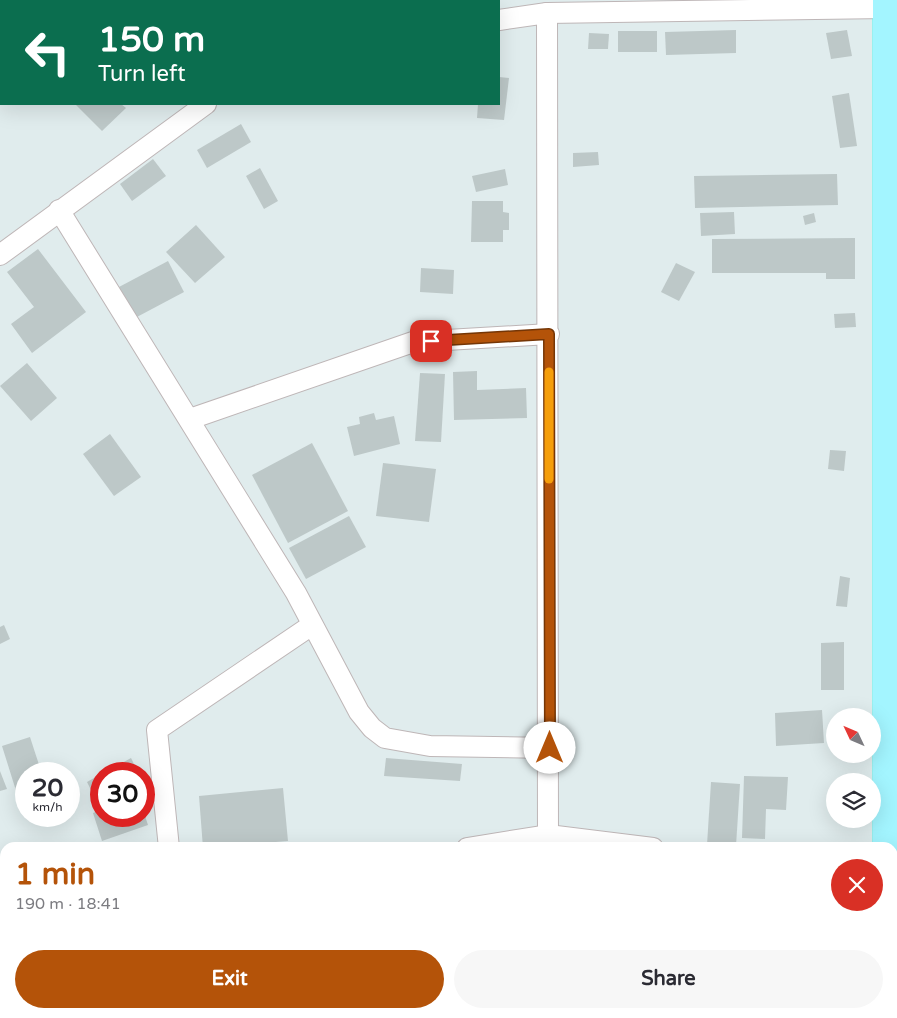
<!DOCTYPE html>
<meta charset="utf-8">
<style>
:root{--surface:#fff;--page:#f7f7f7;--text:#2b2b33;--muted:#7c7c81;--accent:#b45309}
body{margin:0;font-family:"Varela Round",sans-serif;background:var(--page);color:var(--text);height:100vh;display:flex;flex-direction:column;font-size:19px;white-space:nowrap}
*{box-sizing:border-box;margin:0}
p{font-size:16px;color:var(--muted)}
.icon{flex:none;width:28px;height:28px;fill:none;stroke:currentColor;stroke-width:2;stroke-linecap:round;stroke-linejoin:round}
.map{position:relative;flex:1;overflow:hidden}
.drawer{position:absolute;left:0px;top:842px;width:898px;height:176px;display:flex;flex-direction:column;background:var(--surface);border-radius:15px 15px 0 0;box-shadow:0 5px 20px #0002}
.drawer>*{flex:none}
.top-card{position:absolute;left:0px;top:0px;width:500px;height:105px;box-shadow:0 5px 20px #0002;background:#0b6e4f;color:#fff;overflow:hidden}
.needle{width:32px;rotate:314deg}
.tools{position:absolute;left:826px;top:708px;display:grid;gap:10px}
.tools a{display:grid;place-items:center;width:55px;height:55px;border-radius:50%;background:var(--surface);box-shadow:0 5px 20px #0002;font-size:25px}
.speed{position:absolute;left:15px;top:762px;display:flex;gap:10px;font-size:25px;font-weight:700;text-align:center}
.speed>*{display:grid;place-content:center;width:65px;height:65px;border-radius:50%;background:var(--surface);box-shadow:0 5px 20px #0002;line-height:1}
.speed small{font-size:12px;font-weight:400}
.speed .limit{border:8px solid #d22;background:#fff;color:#111}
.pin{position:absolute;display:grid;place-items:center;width:42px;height:42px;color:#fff;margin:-21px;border-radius:10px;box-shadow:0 2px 8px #0006}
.me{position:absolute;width:55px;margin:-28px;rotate:0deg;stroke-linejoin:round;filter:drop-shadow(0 0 4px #0008)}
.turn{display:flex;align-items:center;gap:18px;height:105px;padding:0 15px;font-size:22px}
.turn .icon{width:65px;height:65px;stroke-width:2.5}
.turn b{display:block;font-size:35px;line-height:42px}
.round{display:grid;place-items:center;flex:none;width:52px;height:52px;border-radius:26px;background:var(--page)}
.summary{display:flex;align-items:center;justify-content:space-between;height:85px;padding:0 15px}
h1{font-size:30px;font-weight:700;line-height:38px;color:var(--accent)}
.primary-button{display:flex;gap:10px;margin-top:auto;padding:10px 15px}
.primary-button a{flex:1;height:58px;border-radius:30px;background:var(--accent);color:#fff;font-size:20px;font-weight:700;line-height:58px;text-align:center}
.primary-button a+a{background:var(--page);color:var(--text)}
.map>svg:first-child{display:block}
.building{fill:#bdc8c8}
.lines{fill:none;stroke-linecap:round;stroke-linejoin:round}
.street-casing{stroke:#beb6b7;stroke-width:22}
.primary-casing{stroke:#50f6f3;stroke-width:29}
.street{stroke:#fff;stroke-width:20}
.primary{stroke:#a3f5ff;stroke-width:28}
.route-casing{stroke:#753606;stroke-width:12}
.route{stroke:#b45309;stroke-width:9}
.slow{stroke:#f59e0b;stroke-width:9}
</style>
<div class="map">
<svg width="897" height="1018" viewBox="0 0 897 1018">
<rect width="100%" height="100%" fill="#e0eced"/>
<g class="building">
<polygon points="736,30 736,53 666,55 665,32"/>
<polygon points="847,30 852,56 831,59 826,33"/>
<rect x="618" y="31" width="39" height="21"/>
<polygon points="589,33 609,34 608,49 588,49"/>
<polygon points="499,77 509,78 504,120 477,118 478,104 499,104"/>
<polygon points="849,93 857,146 840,148 832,96"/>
<polygon points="75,104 121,104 126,108 102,131"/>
<polygon points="241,124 251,142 207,168 197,150"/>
<polygon points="598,152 599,165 573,167 573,153"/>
<polygon points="153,159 166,176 132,201 120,184"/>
<polygon points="260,168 278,201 264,209 246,176"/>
<polygon points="505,169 508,185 476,192 472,176"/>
<polygon points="837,174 838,205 695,208 694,176"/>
<polygon points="472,201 503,201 503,212 509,213 509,230 503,230 503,242 471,242"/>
<polygon points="734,212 735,234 701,236 700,213"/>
<polygon points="814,213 816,222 805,225 803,216"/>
<polygon points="196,225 225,257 195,283 166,252"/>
<polygon points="855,238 855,279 826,279 826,273 712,273 712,239"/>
<polygon points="38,249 86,312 32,353 11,324 34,307 7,272"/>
<polygon points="168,261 184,292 135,318 119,287"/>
<polygon points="676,263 695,272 679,301 661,292"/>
<polygon points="421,268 454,270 453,294 420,292"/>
<polygon points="855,313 856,327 835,328 834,314"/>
<polygon points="27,363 57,398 31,421 0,386"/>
<polygon points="477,371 477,390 526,388 527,418 454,420 453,372"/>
<polygon points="420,373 445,374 441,442 415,441"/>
<polygon points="374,413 376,420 394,416 400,444 354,456 347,427 360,424 359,417"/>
<polygon points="110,434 141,477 114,496 83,454"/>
<polygon points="312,443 348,511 288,543 252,475"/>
<polygon points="830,450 846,451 844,471 828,469"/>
<polygon points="383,463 436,469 429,522 376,516"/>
<polygon points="349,516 366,547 306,579 289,548"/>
<polygon points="840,576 850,578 847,607 836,606"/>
<polygon points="4,625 10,639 0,644 0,627"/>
<polygon points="844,642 844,690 821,690 821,643"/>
<polygon points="822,710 824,743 776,746 775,713"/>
<polygon points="30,737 42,774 26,774 26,794 18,797 2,746"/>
<polygon points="131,758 139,774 102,774"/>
<polygon points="386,758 462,764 460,781 384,776"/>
<polygon points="0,771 7,789 0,791"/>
<polygon points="101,774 101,810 87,782"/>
<polygon points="744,776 788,777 786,810 766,809 765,839 742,838"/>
<polygon points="711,782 740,784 736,846 707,845"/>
<polygon points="283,788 288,841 203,848 199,796"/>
<polygon points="101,810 101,816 145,816 148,825 102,841 93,813"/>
</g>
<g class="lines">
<g class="street-casing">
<g id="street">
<polyline points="356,0 357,1"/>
<polyline points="547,13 548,848"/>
<polyline points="499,20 547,13 887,8"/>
<polyline points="59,210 296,593 359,712 372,728 385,738 430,746 550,748"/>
<polyline points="0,255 206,104"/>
<polyline points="190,419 413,342 549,334"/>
<polyline points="169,848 157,730 312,625"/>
<polyline points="467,848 548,835 653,848"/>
<polyline points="0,917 5,917"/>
<polyline points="549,1014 549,1018"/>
<polyline points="169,1018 169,1014"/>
</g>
</g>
<g class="primary-casing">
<g id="primary">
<polyline points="887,848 887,0"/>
<polyline points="887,1018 887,1014"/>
</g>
</g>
<use href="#street" class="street"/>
<use href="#primary" class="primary"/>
</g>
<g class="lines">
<g class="route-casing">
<polyline id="route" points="431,341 549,334 550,748"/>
</g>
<use href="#route" class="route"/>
<polyline class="slow" points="549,372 549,479"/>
</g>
</svg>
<div class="tools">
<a><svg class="needle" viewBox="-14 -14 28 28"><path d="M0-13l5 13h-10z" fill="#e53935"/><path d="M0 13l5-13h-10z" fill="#7c7c81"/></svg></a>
<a><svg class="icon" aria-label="layers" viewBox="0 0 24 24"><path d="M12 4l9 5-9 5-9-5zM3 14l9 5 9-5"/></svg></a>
</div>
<div class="speed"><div>20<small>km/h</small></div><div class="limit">30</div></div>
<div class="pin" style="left:431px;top:341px;background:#d93025"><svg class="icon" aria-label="arrive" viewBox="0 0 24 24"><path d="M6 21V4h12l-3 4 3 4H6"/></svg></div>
<svg class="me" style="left:550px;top:748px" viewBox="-20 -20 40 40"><circle r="19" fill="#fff"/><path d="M0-13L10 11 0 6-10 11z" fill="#b45309"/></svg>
<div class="top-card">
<div class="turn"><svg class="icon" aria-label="left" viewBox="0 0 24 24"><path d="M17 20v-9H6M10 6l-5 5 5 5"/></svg><div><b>150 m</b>Turn left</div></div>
</div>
<section class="drawer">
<div class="summary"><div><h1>1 min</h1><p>190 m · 18:41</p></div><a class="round" style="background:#d93025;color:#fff"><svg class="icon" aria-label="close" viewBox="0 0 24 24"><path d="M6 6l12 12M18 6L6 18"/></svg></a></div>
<div class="primary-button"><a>Exit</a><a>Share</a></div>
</section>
</div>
